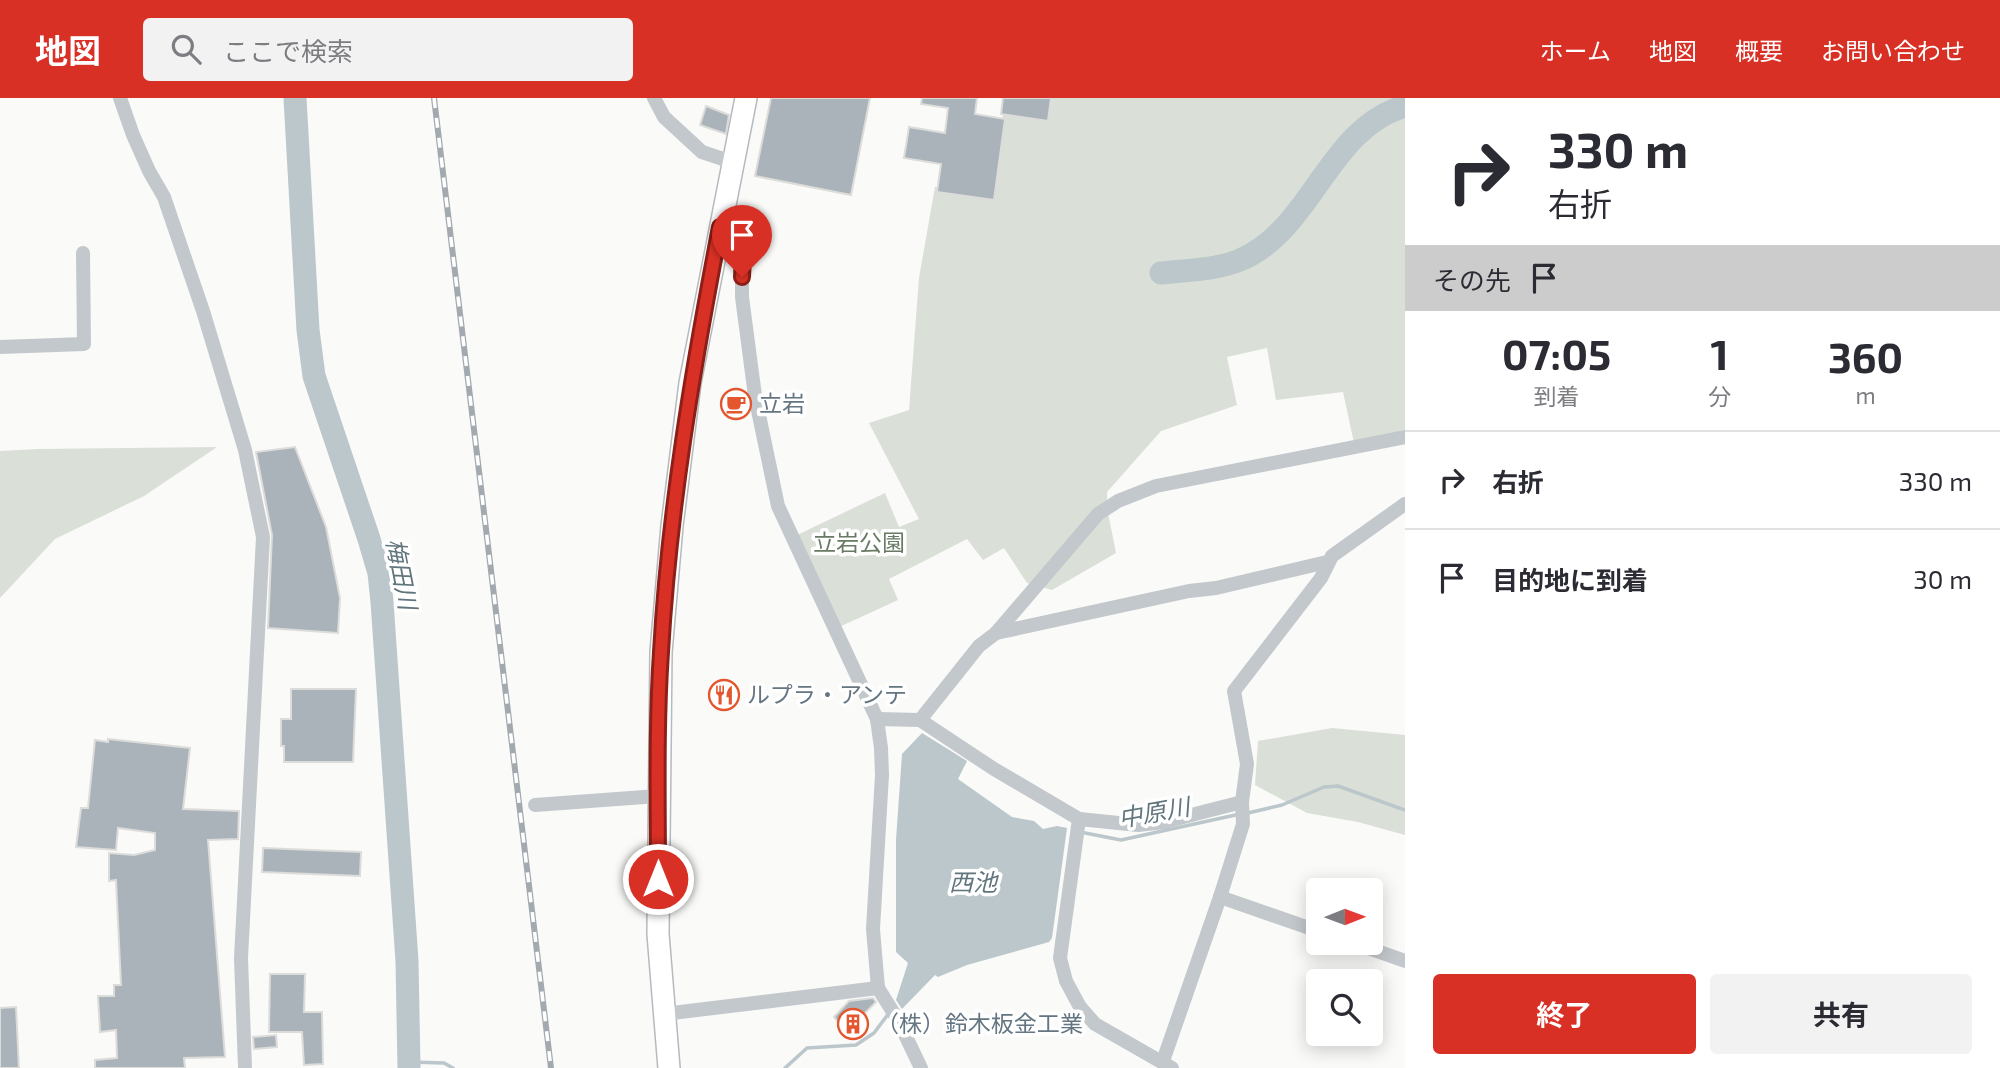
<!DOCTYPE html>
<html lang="ja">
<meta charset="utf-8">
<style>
:root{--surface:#fff;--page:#f2f2f3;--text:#2b2b33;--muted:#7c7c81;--line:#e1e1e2;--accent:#d93025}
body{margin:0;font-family:"Exo 2","Noto Sans JP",sans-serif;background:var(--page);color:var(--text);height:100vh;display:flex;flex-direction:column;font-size:26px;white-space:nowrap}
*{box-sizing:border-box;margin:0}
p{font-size:23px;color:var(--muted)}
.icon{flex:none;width:38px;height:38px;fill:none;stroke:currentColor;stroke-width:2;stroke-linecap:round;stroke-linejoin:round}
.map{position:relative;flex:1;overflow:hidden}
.panel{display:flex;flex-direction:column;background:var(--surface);width:595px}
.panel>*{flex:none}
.guide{background:#fff;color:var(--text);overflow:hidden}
.needle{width:46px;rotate:89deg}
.controls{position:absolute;left:1306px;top:780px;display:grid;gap:14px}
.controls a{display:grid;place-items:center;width:77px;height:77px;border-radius:7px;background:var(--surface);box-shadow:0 4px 18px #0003;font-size:35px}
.pin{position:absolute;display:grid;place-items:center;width:60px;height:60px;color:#fff;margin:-72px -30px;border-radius:50% 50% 50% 0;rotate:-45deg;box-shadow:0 0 7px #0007}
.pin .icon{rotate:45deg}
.me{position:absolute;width:77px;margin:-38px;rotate:0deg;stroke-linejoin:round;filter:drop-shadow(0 0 5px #0008)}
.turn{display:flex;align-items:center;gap:24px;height:147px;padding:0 28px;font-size:32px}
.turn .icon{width:91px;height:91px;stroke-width:2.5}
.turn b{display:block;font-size:49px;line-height:60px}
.then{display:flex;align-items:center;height:66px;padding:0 28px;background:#0003;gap:14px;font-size:26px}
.eta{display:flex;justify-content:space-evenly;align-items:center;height:119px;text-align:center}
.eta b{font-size:42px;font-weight:700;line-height:49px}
.cta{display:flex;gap:14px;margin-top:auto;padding:14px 28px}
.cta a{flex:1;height:80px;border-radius:7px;background:var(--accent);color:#fff;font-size:28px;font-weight:700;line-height:80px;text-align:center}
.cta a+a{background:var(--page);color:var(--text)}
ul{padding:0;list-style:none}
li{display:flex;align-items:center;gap:21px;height:98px;padding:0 28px;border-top:2px solid var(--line)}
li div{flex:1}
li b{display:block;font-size:26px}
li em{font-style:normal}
header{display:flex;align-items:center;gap:42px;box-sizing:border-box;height:98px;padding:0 35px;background:var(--accent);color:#fff}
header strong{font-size:33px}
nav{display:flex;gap:38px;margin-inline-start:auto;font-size:24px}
.search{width:490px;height:63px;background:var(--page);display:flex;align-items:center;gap:18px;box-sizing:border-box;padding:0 24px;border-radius:7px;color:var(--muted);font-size:26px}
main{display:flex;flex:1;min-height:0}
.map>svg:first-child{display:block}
.green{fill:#dadfd7}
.water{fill:#bbc7cb}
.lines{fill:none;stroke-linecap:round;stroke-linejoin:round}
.stream{stroke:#bbc7cb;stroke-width:3.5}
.river{stroke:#bbc7cb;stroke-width:23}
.building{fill:#aab3b9;stroke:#dcdcda;stroke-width:2}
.primary-casing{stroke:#b5babe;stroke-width:24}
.street{stroke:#c3c8cc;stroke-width:14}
.primary{stroke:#fff;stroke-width:21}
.rail-casing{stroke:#a2aab0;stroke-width:6}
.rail{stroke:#fff;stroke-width:3.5;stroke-dasharray:10;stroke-linecap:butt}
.route-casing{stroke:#8d1f18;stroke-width:18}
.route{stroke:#d93025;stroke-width:12}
.labels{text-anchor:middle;stroke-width:7;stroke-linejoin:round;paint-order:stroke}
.poi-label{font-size:23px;fill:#657683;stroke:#fff;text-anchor:start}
.park-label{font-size:23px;fill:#687a64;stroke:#fff}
.water-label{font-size:24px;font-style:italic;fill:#60757c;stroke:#fff}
</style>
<header>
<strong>地図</strong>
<div class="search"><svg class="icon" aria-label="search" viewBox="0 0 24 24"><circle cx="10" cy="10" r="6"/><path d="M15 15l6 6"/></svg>ここで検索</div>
<nav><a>ホーム</a><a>地図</a><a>概要</a><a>お問い合わせ</a></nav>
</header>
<main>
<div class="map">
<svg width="1405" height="970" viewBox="0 0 1405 970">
<rect width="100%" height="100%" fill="#fafaf8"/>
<g class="green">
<polygon points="1049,0 1405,0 1405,336 1354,345 1343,294 1276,302 1267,250 1227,259 1237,307 1161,333 1107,394 1107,410 1116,455 1052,492 1027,485 1004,450 983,462 967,441 889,481 898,502 837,530 795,438 885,395 899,429 919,421 869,325 909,312 919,180 935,89 990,92 1003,17 1042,19"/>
<polygon points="217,349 144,398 55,441 0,500 0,353 38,351"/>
<polygon points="1332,630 1405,637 1405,737 1358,724 1307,715 1255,687 1258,643"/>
</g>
<polygon class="water" points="922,635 967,663 958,681 1012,719 1034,723 1043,731 1057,728 1067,730 1052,840 1049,844 967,867 938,879 935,877 902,911 896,902 908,865 896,854 896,742 902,656"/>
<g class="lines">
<g class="stream">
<polyline points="1248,715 1282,707 1324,689 1338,688 1405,712"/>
<polyline points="1080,734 1121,742 1240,716"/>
<polyline points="410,964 444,965 453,970"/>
<polyline points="785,970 807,950 856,947 874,935 889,915"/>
</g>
<g class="river">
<polyline points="295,0 308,232 314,278 369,441 379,475 382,504 407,863 409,970"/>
<path d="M1161 175C1187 172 1216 172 1240 162 1313 131 1327 31 1405 8"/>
</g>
</g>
<g class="building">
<polygon points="771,0 870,0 851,97 755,78"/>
<polygon points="922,0 977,0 975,16 1005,21 994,102 937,94 941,66 904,60 909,29 945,35 948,10 921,6"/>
<polygon points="1003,0 1051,0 1048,23 1001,16"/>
<polygon points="706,8 729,17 726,36 700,27"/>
<polygon points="295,349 326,429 340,500 338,535 268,530 272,437 256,354"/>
<polygon points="291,591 356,591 353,664 284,664 284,648 281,648 281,621 291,621"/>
<polygon points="108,641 190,650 183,711 239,713 238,741 208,742 225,959 184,960 185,970 95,970 95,962 117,960 116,932 100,934 98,898 114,898 114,887 121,887 116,782 109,783 109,755 134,757 155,752 155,735 118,730 116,752 76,749 81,710 88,710 95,642 108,644"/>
<polygon points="263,750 361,754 360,778 262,774"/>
<polygon points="270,876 305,876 304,914 322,914 323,966 304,967 302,934 269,934"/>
<polygon points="873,900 876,904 861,919 868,927 851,940 834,919 849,903"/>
<polygon points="16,909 19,970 0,970 0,910"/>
<polygon points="276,937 277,949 254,951 253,939"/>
</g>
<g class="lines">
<g class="primary-casing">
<polyline id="primary" points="669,970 658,836 661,554 672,428 690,285 746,0"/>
</g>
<g class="street">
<polyline points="120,0 133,37 149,73 164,99 203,213 245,352 263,439 241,860 245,970"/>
<polyline points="654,0 664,19 702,54 732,64"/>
<polyline points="720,129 742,159 742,199 755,298 778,408 877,621 881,650 882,677 873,831 878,890 898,922 921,970"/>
<polyline points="0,249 84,246 83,155"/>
<polyline points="996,535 1189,493 1216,490 1327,464"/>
<polyline points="877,621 920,622 994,671 1079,721 1138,727 1164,724 1242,704"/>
<polyline points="920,622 979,548 996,535 1098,416 1118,403 1156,388 1405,339"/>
<polyline points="535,707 658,698"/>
<polyline points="1079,721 1060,860 1066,883 1080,909 1095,926 1172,970"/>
<polyline points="1220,799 1318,833"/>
<polyline points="1354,845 1405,863"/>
<polyline points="664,916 878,890"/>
<polyline points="1163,963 1220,799 1243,726 1242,704 1247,666 1234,593 1321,480 1332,458 1405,406"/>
</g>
<use href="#primary" class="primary"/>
<g class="rail-casing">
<polyline id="rail" points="434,0 551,970"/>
</g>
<use href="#rail" class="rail"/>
</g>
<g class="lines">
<g class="route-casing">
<path id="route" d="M658 781C658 706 656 629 661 554 669 411 693 270 720 129L743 159 742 179"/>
</g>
<use href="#route" class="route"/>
</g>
<defs>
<g id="cafe-ring" transform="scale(1.575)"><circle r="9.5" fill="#fff" stroke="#e4572e" stroke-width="1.5"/><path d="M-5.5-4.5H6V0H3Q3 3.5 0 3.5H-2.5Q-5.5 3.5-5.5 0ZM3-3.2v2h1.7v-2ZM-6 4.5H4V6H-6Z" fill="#e4572e"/></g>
<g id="restaurant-ring" transform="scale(1.575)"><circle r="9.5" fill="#fff" stroke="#e4572e" stroke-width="1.5"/><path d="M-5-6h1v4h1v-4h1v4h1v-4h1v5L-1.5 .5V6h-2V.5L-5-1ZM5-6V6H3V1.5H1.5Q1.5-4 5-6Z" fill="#e4572e"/></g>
<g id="building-ring" transform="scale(1.575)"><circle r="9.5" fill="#fff" stroke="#e4572e" stroke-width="1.5"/><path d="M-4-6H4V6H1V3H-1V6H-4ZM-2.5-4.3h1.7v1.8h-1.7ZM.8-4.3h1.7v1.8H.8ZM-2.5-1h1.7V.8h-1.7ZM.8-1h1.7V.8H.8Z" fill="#e4572e"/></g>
</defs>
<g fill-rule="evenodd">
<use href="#cafe-ring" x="736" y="306"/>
<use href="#restaurant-ring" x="724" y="597"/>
<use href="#building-ring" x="853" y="926"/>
</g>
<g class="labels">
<g class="poi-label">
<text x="759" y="314">立岩</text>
<text x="747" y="605">ルプラ・アンテ</text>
<text x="876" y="934">（株）鈴木板金工業</text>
</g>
<g class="park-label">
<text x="859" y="453">立岩公園</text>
</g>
<g class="water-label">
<text transform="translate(401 476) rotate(79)" y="8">梅田川</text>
<text transform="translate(1154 715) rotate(-10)" y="8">中原川</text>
<text x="973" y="793">西池</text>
</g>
</g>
</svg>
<div class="controls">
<a><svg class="needle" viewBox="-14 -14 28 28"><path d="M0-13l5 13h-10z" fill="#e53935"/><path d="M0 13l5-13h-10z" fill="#7c7c81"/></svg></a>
<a><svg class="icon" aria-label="search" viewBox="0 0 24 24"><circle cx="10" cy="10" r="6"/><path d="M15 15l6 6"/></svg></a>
</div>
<div class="pin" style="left:742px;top:179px;background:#d93025"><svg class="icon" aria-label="arrive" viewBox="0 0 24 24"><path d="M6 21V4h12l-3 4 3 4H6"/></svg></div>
<svg class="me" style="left:658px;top:781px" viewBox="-20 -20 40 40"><circle r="17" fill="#d93025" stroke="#fff" stroke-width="3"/><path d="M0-11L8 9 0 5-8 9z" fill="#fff"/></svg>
</div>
<section class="panel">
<div class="guide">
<div class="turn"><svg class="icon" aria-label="right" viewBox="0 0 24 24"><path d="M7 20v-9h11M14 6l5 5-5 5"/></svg><div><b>330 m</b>右折</div></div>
<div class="then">その先<svg class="icon" aria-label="arrive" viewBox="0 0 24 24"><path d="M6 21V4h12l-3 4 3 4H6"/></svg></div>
</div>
<div class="eta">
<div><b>07:05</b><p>到着</p></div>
<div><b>1</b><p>分</p></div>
<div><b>360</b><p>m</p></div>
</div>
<ul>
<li><svg class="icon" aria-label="right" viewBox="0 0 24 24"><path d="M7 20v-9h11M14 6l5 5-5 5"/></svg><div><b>右折</b></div><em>330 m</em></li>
<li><svg class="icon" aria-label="arrive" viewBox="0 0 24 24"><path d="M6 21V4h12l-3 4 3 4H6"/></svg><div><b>目的地に到着</b></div><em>30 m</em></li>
</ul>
<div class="cta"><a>終了</a><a>共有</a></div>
</section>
</main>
